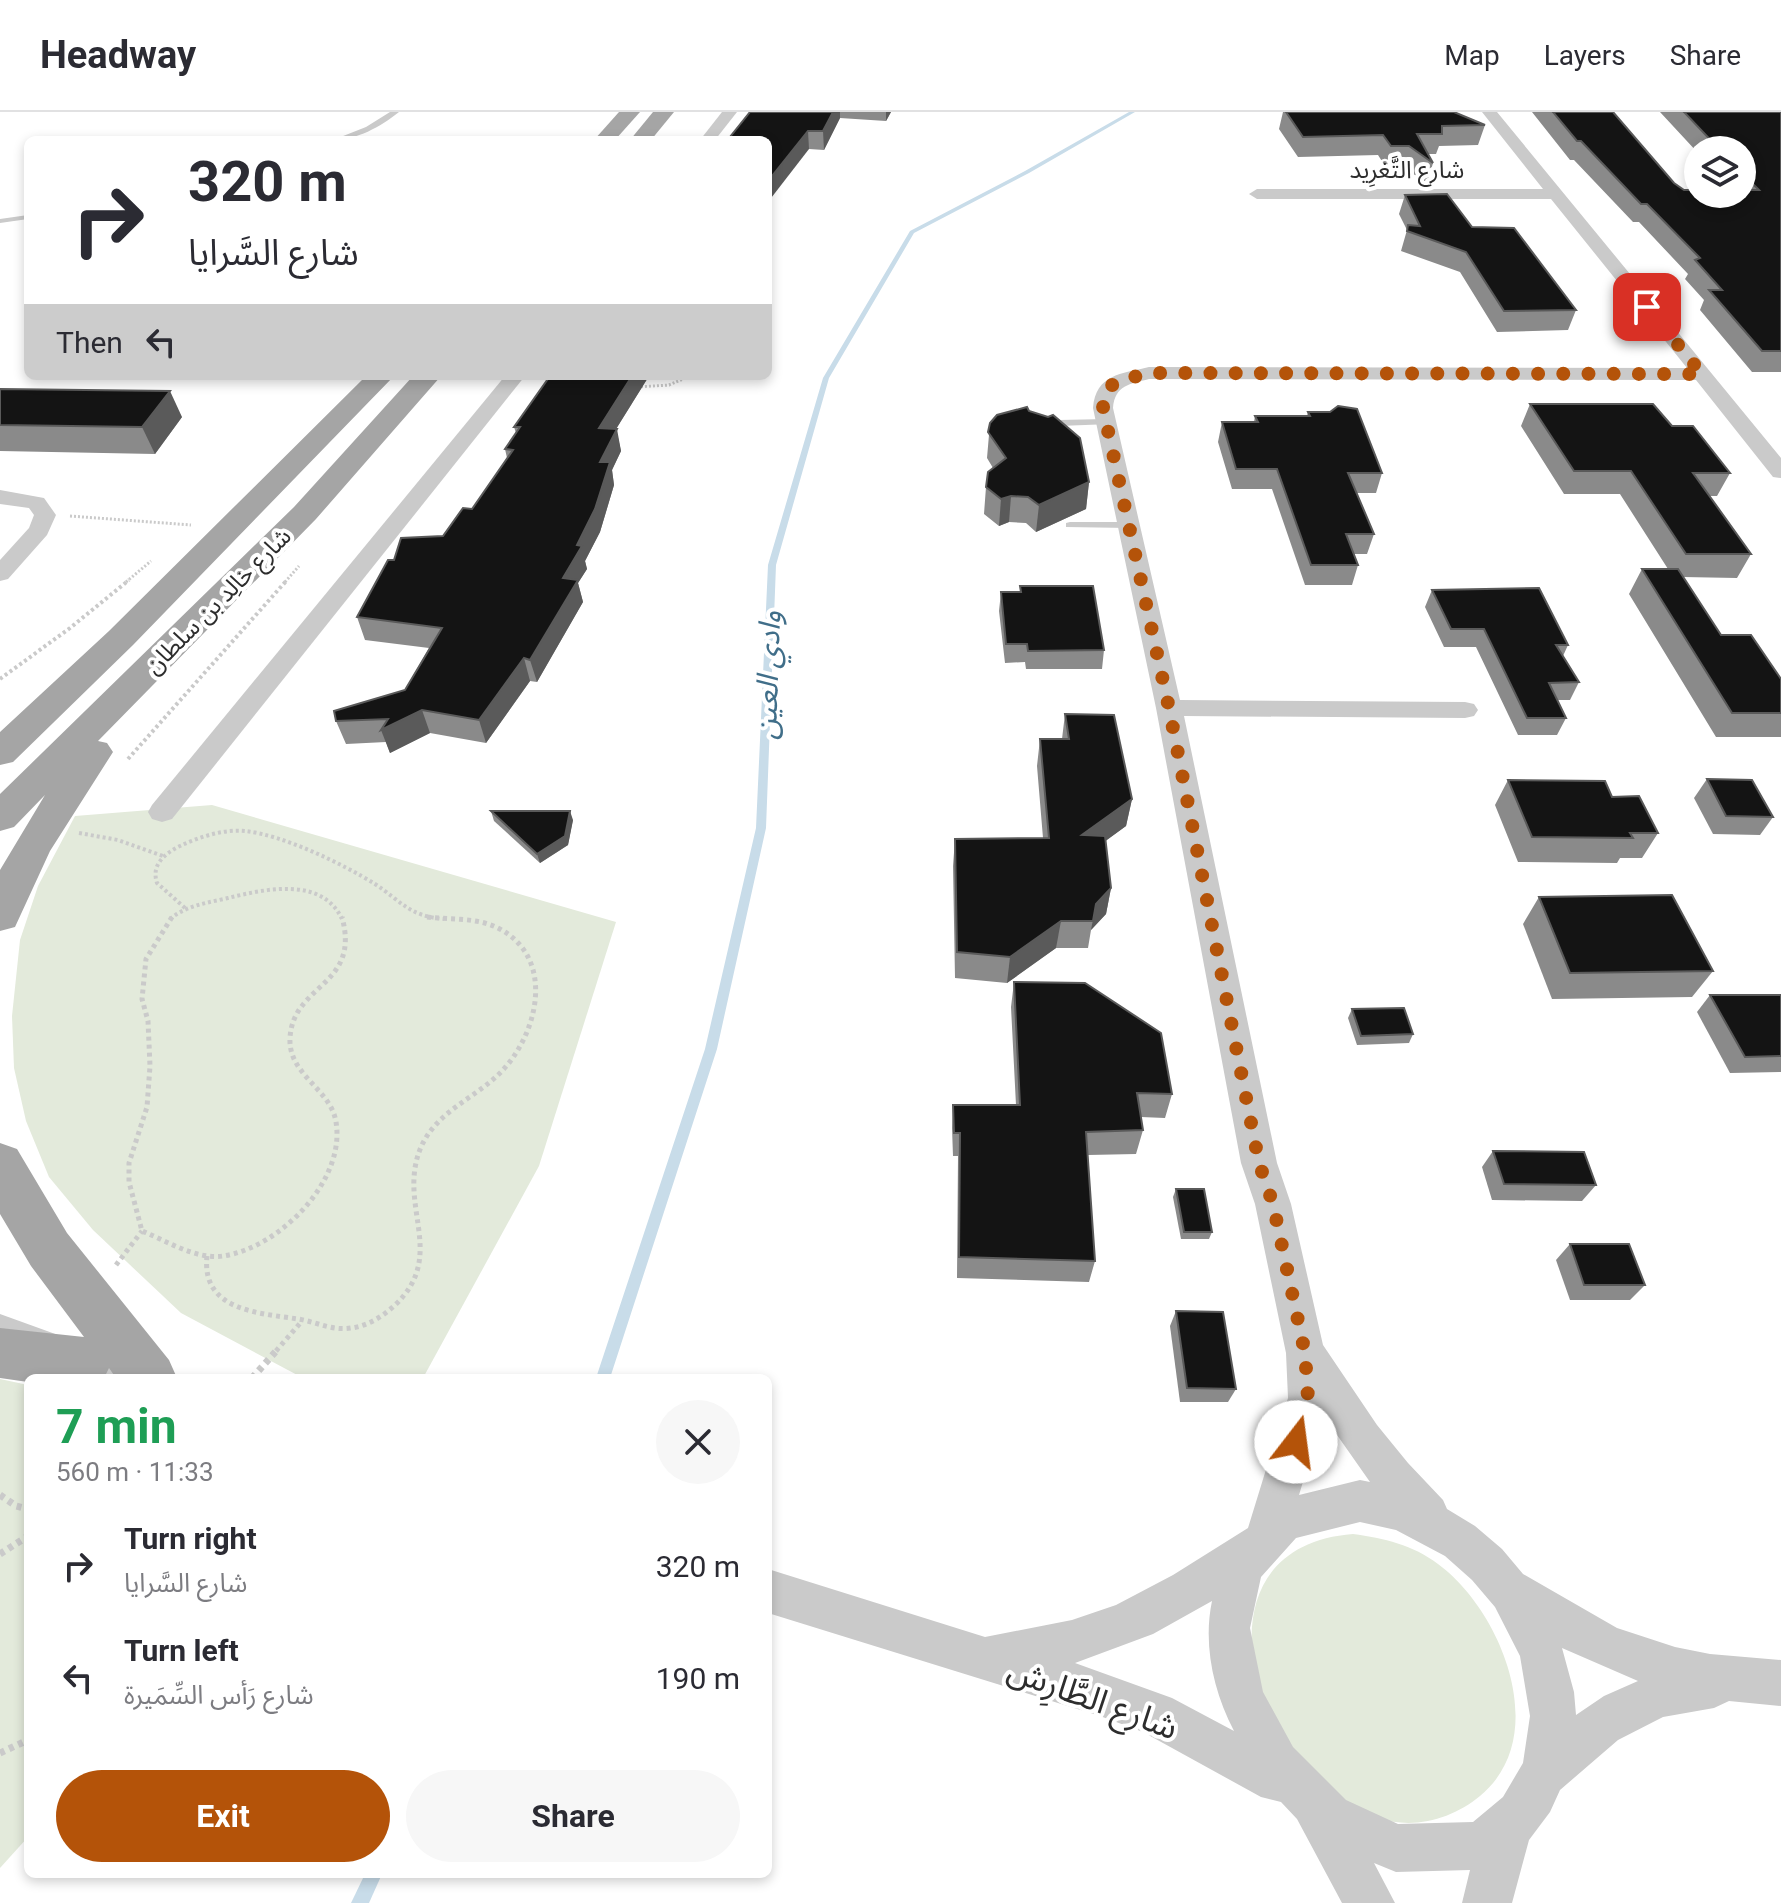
<!DOCTYPE html>
<meta charset="utf-8">
<style>
:root{--surface:#fff;--page:#f7f7f7;--text:#2b2b33;--muted:#7c7c81;--line:#e1e1e2;--accent:#b45309}
body{margin:0;font-family:Roboto,"Noto Sans Arabic",sans-serif;background:var(--page);color:var(--text);height:100vh;display:flex;flex-direction:column;font-size:30px;white-space:nowrap}
*{box-sizing:border-box;margin:0}
p{font-size:26px;color:var(--muted)}
.icon{flex:none;width:44px;height:44px;fill:none;stroke:currentColor;stroke-width:2;stroke-linecap:round;stroke-linejoin:round}
.map{position:relative;flex:1;overflow:hidden}
.details{position:absolute;left:24px;top:1262px;width:748px;height:504px;display:flex;flex-direction:column;background:var(--surface);border-radius:12px;box-shadow:0 4px 12px #0003}
.details>*{flex:none}
.banner{position:absolute;left:24px;top:24px;width:748px;height:244px;border-radius:12px;box-shadow:0 4px 12px #0003;background:#fff;color:var(--text);overflow:hidden}
.buttons{position:absolute;left:1684px;top:24px;display:grid;gap:16px}
.buttons a{display:grid;place-items:center;width:72px;height:72px;border-radius:50%;background:var(--surface);box-shadow:0 4px 12px #0003;font-size:40px}
.pin{position:absolute;display:grid;place-items:center;width:68px;height:68px;color:#fff;margin:-34px;border-radius:16px;box-shadow:0 4px 12px #0006}
.me{position:absolute;width:88px;margin:-44px;rotate:15deg;stroke-linejoin:round;filter:drop-shadow(0 0 6px #0008)}
.turn{display:flex;align-items:center;gap:28px;height:168px;padding:0 32px;font-size:36px}
.turn .icon{width:104px;height:104px;stroke-width:2.5}
.turn b{display:block;font-size:56px;line-height:68px}
.then{display:flex;align-items:center;height:76px;padding:0 32px;background:#0003;gap:16px;font-size:30px}
.round{display:grid;place-items:center;flex:none;width:84px;height:84px;border-radius:42px;background:var(--page)}
.head{display:flex;align-items:center;justify-content:space-between;height:136px;padding:0 32px}
h1{font-size:48px;font-weight:700;line-height:60px;color:#1e9e55}
.primary-button{display:flex;gap:16px;margin-top:auto;padding:16px 32px}
.primary-button a{flex:1;height:92px;border-radius:48px;background:var(--accent);color:#fff;font-size:32px;font-weight:700;line-height:92px;text-align:center}
.primary-button a+a{background:var(--page);color:var(--text)}
ul{padding:0;list-style:none}
li{display:flex;align-items:center;gap:24px;height:112px;padding:0 32px}
li div{flex:1}
li b{display:block;font-size:30px}
li em{font-style:normal}
header{display:flex;align-items:center;gap:48px;box-sizing:border-box;height:112px;padding:0 40px;background:var(--surface);border-bottom:2px solid var(--line)}
header strong{font-size:38px}
nav{display:flex;gap:44px;margin-inline-start:auto;font-size:28px}
.map>svg:first-child{display:block}
.green{fill:#e3eadb}
.lines{fill:none;stroke-linecap:round;stroke-linejoin:round}
.stream{fill:#c8dce9;fill-rule:evenodd}
.path-far3{stroke:#cacaca;stroke-width:3;stroke-dasharray:2 2;stroke-linecap:butt}
.path-far2{stroke:#cacaca;stroke-width:4;stroke-dasharray:3 3;stroke-linecap:butt}
.path-far1{stroke:#cacaca;stroke-width:5;stroke-dasharray:4 4;stroke-linecap:butt}
.path{stroke:#cacaca;stroke-width:7;stroke-dasharray:5 5;stroke-linecap:butt}
.lane{fill:#cacaca;fill-rule:evenodd}
.street{fill:#cacaca;fill-rule:evenodd}
.primary{fill:#a5a5a5;fill-rule:evenodd}
.wall{fill:#8a8a8a}
.shaded-wall{fill:#5a5a5a}
.building{fill:#141414;stroke:#5a5a5a;stroke-width:2}
.route{stroke:#b45309;stroke-width:14;stroke-dasharray:0 25.2}
.labels{text-anchor:middle;stroke-width:8;stroke-linejoin:round;paint-order:stroke}
.far-street-label{font-size:24px;fill:#2d2d2d;stroke:#fff}
.water-label{font-size:30px;font-style:italic;fill:#406e89;stroke:#fff}
.near-street-label{font-size:34px;fill:#2d2d2d;stroke:#fff}
</style>
<header>
<strong>Headway</strong>
<nav><a>Map</a><a>Layers</a><a>Share</a></nav>
</header>
<div class="map">
<svg width="1781" height="1791" viewBox="0 0 1781 1791">
<rect width="100%" height="100%" fill="#fff"/>
<g class="green">
<polygon points="212,693 616,810 539,1054 423,1266 301,1265 181,1201 93,1118 49,1065 26,1009 14,956 12,904 20,828 38,774 75,704"/>
<polygon points="0,1267 28,1273 28,1725 0,1756"/>
<path d="M1353 1422C1384 1426 1413 1433 1438 1452 1501 1498 1553 1624 1480 1684 1452 1707 1414 1718 1378 1706 1367 1702 1357 1694 1346 1689 1338 1684 1327 1681 1320 1675 1306 1663 1295 1640 1285 1625 1277 1614 1266 1603 1260 1591 1255 1581 1255 1566 1254 1555 1242 1480 1275 1428 1353 1422Z"/>
</g>
<g class="lines">
<g class="stream">
<polygon points="1129,0 1135,0 1029,61 914,121 829,266 776,453 766,716 717,937 610,1266 596,1266 705,937 756,716 768,453 823,266 910,119 1025,59"/>
<polygon points="365,1762 382,1762 369,1791 351,1791"/>
</g>
<g class="path-far3">
<polyline points="637,275 669,273 690,264"/>
<polyline points="70,404 191,413"/>
<polyline points="126,470 151,449"/>
<polyline points="285,470 299,454"/>
</g>
<g class="path-far2">
<polyline points="0,567 70,516 129,468"/>
<polyline points="128,647 287,468"/>
<polyline points="79,721 118,728 163,744"/>
<path d="M185 796 157 771C151 753 164 742 180 734 199 725 223 717 245 719 283 723 343 752 375 772 402 790 409 804 444 807"/>
<path d="M170 807C187 793 207 791 228 786 265 777 322 764 342 807"/>
</g>
<g class="path-far1">
<path d="M172 805 146 847 142 887 148 909 150 954 147 995 129 1051V1070L142 1119C167 1129 196 1148 223 1144 279 1136 346 1069 336 1010 331 977 288 963 290 926 293 871 361 875 342 805"/>
<path d="M207 1144C201 1199 259 1201 298 1207 317 1210 332 1219 351 1216 367 1214 382 1205 394 1194 449 1143 396 1094 421 1035 437 999 474 987 500 961 538 923 557 846 498 816 476 805 450 808 427 805"/>
<polyline points="116,1153 142,1119"/>
<polyline points="276,1239 302,1209"/>
</g>
<g class="path">
<polyline points="252,1266 278,1237"/>
<polyline points="0,1383 16,1394 28,1397"/>
<polyline points="0,1442 28,1424"/>
<polyline points="0,1641 28,1628"/>
</g>
<g class="lane">
<path d="M390 0H399C380 15 357 28 333 28L366 15Z"/>
<polygon points="28,103 28,107 0,111 0,107"/>
<polygon points="1107,307 1112,310 1111,312 1059,314 1054,311 1059,308"/>
<polygon points="1070,410 1129,410 1135,413 1129,416 1066,415 1066,411"/>
</g>
<g class="street">
<polygon points="722,0 737,0 715,28 700,28"/>
<path d="M1482 0H1497L1781 346V366L1773 365 1696 268 1149 267C1130 272 1115 273 1113 296L1180 588 1465 590 1474 592 1478 598 1474 604 1465 606 1184 604 1277 1051 1291 1092 1323 1233 1377 1313 1408 1351 1443 1388 1447 1397 1475 1414 1502 1437 1523 1462 1617 1516 1675 1535 1710 1542 1781 1548V1594L1729 1589 1714 1596 1663 1605 1618 1628 1560 1678 1550 1700 1529 1728 1512 1791H1462L1470 1758 1396 1760 1374 1751 1395 1791H1342L1297 1707 1281 1690 1261 1685 1143 1620 1100 1604 768 1501V1457L985 1525 1072 1508 1116 1493 1173 1463 1248 1416 1288 1286 1286 1241 1255 1092 1241 1051 1156 596 1093 296C1096 262 1121 262 1149 255L1687 256 1551 87H1257L1249 82 1257 77H1543ZM1323 1303 1370 1370 1360 1368 1299 1383ZM1360 1410 1396 1418 1445 1444 1472 1468 1495 1495 1520 1544 1530 1604 1523 1651 1503 1685 1473 1710 1398 1712 1346 1688 1293 1635 1263 1580 1250 1516 1261 1465 1296 1426ZM1212 1489C1203 1532 1213 1579 1234 1619L1172 1586 1075 1551 1153 1522ZM1562 1536 1638 1569 1604 1584 1576 1603 1574 1580Z"/>
<polygon points="505,264 525,264 172,707 162,710 152,707 148,700 152,693"/>
<polygon points="0,378 44,386 56,403 47,423 8,467 0,469 0,448 29,416 34,403 29,396 0,392"/>
<polygon points="0,1202 141,1253 147,1266 75,1266 0,1238"/>
</g>
<g class="primary">
<polygon points="619,0 640,0 615,28 594,28"/>
<polygon points="653,0 674,0 651,28 630,28"/>
<polygon points="366,264 394,264 133,533 13,650 0,653 0,620 109,519"/>
<polygon points="413,264 441,264 316,407 98,629 107,631 113,640 50,739 15,815 0,819 0,758 45,683 14,715 0,719 0,682 294,395"/>
<polygon points="0,1031 17,1037 67,1121 169,1248 177,1266 116,1266 109,1256 104,1266 28,1266 28,1270 0,1266 0,1216 84,1225 31,1154 0,1102"/>
</g>
</g>
<g class="wall">
<polygon points="750,0 891,0 886,9 840,6 824,38 809,37 768,28 730,28 730,25"/>
<polygon points="1283,0 1454,0 1485,13 1478,33 1439,34 1436,42 1428,42 1433,51 1427,72 1404,55 1385,54 1378,43 1298,45 1279,17"/>
<polygon points="1532,0 1613,0 1674,71 1684,78 1742,82 1742,38 1698,38 1698,41 1660,0 1781,0 1781,260 1752,260 1700,198 1704,188 1685,167 1688,162 1639,110 1633,110 1574,48 1570,48"/>
<polygon points="1405,83 1472,115 1576,198 1568,218 1497,220 1460,160 1401,139 1407,118 1399,102"/>
<polygon points="649,264 616,317 621,339 612,358 614,373 600,420 585,449 587,457 578,471 583,490 537,570 530,569 486,631 430,621 390,641 386,630 346,632 336,609 405,578 429,536 365,528 357,505 394,448 443,424 472,397 507,346 505,337 516,321 514,315"/>
<polygon points="0,277 182,305 155,342 0,339"/>
<polygon points="1530,292 1672,314 1730,361 1717,384 1709,384 1751,442 1737,466 1683,465 1721,523 1781,567 1781,625 1716,625 1629,482 1642,457 1668,457 1620,382 1564,382 1521,314"/>
<polygon points="1308,300 1382,361 1376,381 1356,381 1374,422 1367,442 1354,442 1358,453 1352,473 1305,473 1272,377 1232,377 1218,330 1222,310 1254,310 1255,304 1307,304"/>
<polygon points="990,311 1089,370 1086,397 1036,420 1026,411 1009,410 999,414 984,402 986,375 993,356 987,346"/>
<polygon points="1020,474 1104,538 1102,557 1026,557 1025,550 1005,551 999,499 1001,480 1020,480"/>
<polygon points="1432,478 1568,533 1563,544 1579,570 1570,588 1558,588 1566,606 1557,623 1518,623 1476,535 1444,535 1425,495"/>
<polygon points="1065,602 1132,687 1126,714 1105,729 1111,776 1106,802 1091,818 1088,836 1056,836 1007,871 955,866 953,754 955,727 1043,726 1037,654 1040,627 1062,627"/>
<polygon points="1707,667 1773,705 1760,723 1713,722 1694,686"/>
<polygon points="1508,668 1612,685 1658,721 1642,746 1620,746 1617,751 1518,750 1495,693"/>
<polygon points="491,699 573,708 568,733 540,751 494,709"/>
<polygon points="1539,785 1713,859 1692,885 1552,887 1523,812"/>
<polygon points="1014,870 1172,982 1165,1006 1141,1005 1143,1018 1136,1042 1088,1043 1095,1149 1089,1170 957,1166 958,1044 953,1044 952,1016 953,993 1016,993 1011,895"/>
<polygon points="1710,883 1781,883 1781,960 1730,961 1697,900"/>
<polygon points="1352,897 1413,922 1409,931 1357,933 1348,906"/>
<polygon points="1493,1039 1596,1073 1582,1089 1492,1088 1482,1055"/>
<polygon points="1176,1077 1212,1120 1209,1127 1181,1127 1173,1085"/>
<polygon points="1570,1132 1645,1173 1630,1188 1570,1188 1556,1148"/>
<polygon points="1176,1199 1236,1277 1228,1290 1180,1290 1170,1214"/>
</g>
<g class="shaded-wall">
<polygon points="833,0 840,0 840,6 824,38 823,19"/>
<polygon points="886,0 891,0 886,9"/>
<polygon points="808,19 809,37 768,90 768,69"/>
<polygon points="632,264 649,264 603,338 599,316"/>
<polygon points="170,279 182,305 155,342 142,315"/>
<polygon points="617,317 621,339 612,358 614,373 600,420 585,449 587,457 578,471 583,490 537,570 530,548 577,433 600,350"/>
<polygon points="1089,370 1086,397 1036,420 1039,393"/>
<polygon points="1011,384 1009,410 999,414 1001,387"/>
<polygon points="524,546 530,569 486,631 479,608"/>
<polygon points="422,598 430,621 390,641 381,618"/>
<polygon points="1132,687 1126,714 1077,750 1082,723"/>
<polygon points="570,699 573,708 568,733 540,751 537,742"/>
<polygon points="1111,776 1106,802 1091,818 1096,792"/>
<polygon points="1061,809 1056,836 1007,871 1010,845"/>
</g>
<g class="building">
<polygon points="750,0 833,0 823,19 808,19 768,69 768,28 733,28 735,25 730,25"/>
<polygon points="1286,0 1454,0 1485,13 1442,14 1442,22 1417,22 1433,51 1409,34 1391,34 1383,23 1303,25"/>
<polygon points="1553,0 1613,0 1674,71 1684,78 1698,78 1698,82 1742,82 1742,78 1759,78 1742,61 1742,38 1720,38 1684,0 1781,0 1781,239 1762,239 1709,178 1722,178 1695,148 1700,146 1647,92 1641,92 1581,29 1577,29"/>
<polygon points="1447,82 1472,115 1514,116 1576,198 1504,199 1466,140 1407,119 1408,113 1420,114 1405,83"/>
<polygon points="550,264 632,264 599,316 617,317 600,350 610,350 595,397 577,433 582,434 563,466 578,468 530,548 524,546 479,608 422,598 381,618 388,607 336,609 334,599 405,578 442,516 357,505 388,448 394,448 401,426 443,424 463,396 472,397 513,338 505,337 520,315 514,315"/>
<polygon points="0,277 170,279 142,315 0,313"/>
<polygon points="1530,292 1653,292 1672,314 1693,314 1730,361 1693,361 1751,442 1686,442 1631,359 1574,359"/>
<polygon points="1338,294 1357,297 1382,361 1348,361 1374,422 1346,422 1358,453 1311,453 1277,357 1236,357 1222,310 1258,310 1255,304 1310,304 1308,300 1330,300"/>
<polygon points="1027,295 1029,299 1048,305 1053,303 1080,326 1089,370 1039,393 1028,385 1011,384 1001,387 986,375 988,360 1006,346 988,320 990,311 997,303"/>
<polygon points="1642,457 1678,457 1721,523 1751,523 1781,567 1781,601 1732,601"/>
<polygon points="1020,474 1093,474 1104,538 1028,539 1027,532 1006,532 1001,480 1021,480"/>
<polygon points="1539,476 1568,533 1556,533 1579,570 1549,571 1566,606 1527,606 1484,517 1451,517 1432,478"/>
<polygon points="1065,602 1114,603 1132,687 1082,723 1105,724 1111,776 1096,792 1093,809 1061,809 1010,845 957,840 955,727 1049,726 1040,627 1069,627"/>
<polygon points="1707,667 1752,668 1773,705 1726,704"/>
<polygon points="1508,668 1605,669 1612,685 1639,684 1658,721 1630,721 1633,726 1532,725"/>
<polygon points="491,699 570,699 565,724 537,742"/>
<polygon points="1672,783 1713,859 1570,861 1539,785"/>
<polygon points="1014,870 1085,871 1161,921 1172,982 1137,981 1143,1018 1086,1020 1095,1149 959,1145 960,1021 954,1021 953,993 1020,993"/>
<polygon points="1710,883 1781,883 1781,944 1745,945"/>
<polygon points="1404,896 1413,922 1361,924 1352,897"/>
<polygon points="1493,1039 1584,1040 1596,1073 1504,1072"/>
<polygon points="1176,1077 1204,1077 1212,1120 1184,1120"/>
<polygon points="1570,1132 1629,1132 1645,1173 1584,1173"/>
<polygon points="1176,1199 1223,1200 1236,1277 1187,1276"/>
</g>
<g class="lines">
<polyline class="route" points="1296,1330 1308,1286 1305,1241 1273,1092 1259,1051 1169,596 1103,296 1104,282 1115,270 1149,261 1702,262 1647,195"/>
</g>
<g class="labels">
<g class="far-street-label">
<text x="1407" y="66">شارع التَّغرِيد</text>
<text transform="translate(218 489) rotate(-45)" y="8">شارع خالِد بن سلطان</text>
</g>
<g class="water-label">
<text transform="translate(768 563) rotate(-88)" y="10">وادي العين</text>
</g>
<g class="near-street-label">
<text transform="translate(1093 1586) rotate(20)" y="12">شارع الطَّارِش</text>
</g>
</g>
</svg>
<div class="buttons">
<a><svg class="icon" aria-label="layers" viewBox="0 0 24 24"><path d="M12 4l9 5-9 5-9-5zM3 14l9 5 9-5"/></svg></a>
</div>
<div class="pin" style="left:1647px;top:195px;background:#d93025"><svg class="icon" aria-label="arrive" viewBox="0 0 24 24"><path d="M6 21V4h12l-3 4 3 4H6"/></svg></div>
<svg class="me" style="left:1296px;top:1330px" viewBox="-20 -20 40 40"><circle r="19" fill="#fff"/><path d="M0-13L10 11 0 6-10 11z" fill="#b45309"/></svg>
<div class="banner">
<div class="turn"><svg class="icon" aria-label="right" viewBox="0 0 24 24"><path d="M7 20v-9h11M14 6l5 5-5 5"/></svg><div><b>320 m</b>شارع السَّرايا</div></div>
<div class="then">Then<svg class="icon" aria-label="left" viewBox="0 0 24 24"><path d="M17 20v-9H6M10 6l-5 5 5 5"/></svg></div>
</div>
<section class="details">
<div class="head"><div><h1>7 min</h1><p>560 m · 11:33</p></div><a class="round"><svg class="icon" aria-label="close" viewBox="0 0 24 24"><path d="M6 6l12 12M18 6L6 18"/></svg></a></div>
<ul>
<li><svg class="icon" aria-label="right" viewBox="0 0 24 24"><path d="M7 20v-9h11M14 6l5 5-5 5"/></svg><div><b>Turn right</b><p>شارع السَّرايا</p></div><em>320 m</em></li>
<li><svg class="icon" aria-label="left" viewBox="0 0 24 24"><path d="M17 20v-9H6M10 6l-5 5 5 5"/></svg><div><b>Turn left</b><p>شارع رَأس السِّمَيرة</p></div><em>190 m</em></li>
</ul>
<div class="primary-button"><a>Exit</a><a>Share</a></div>
</section>
</div>
